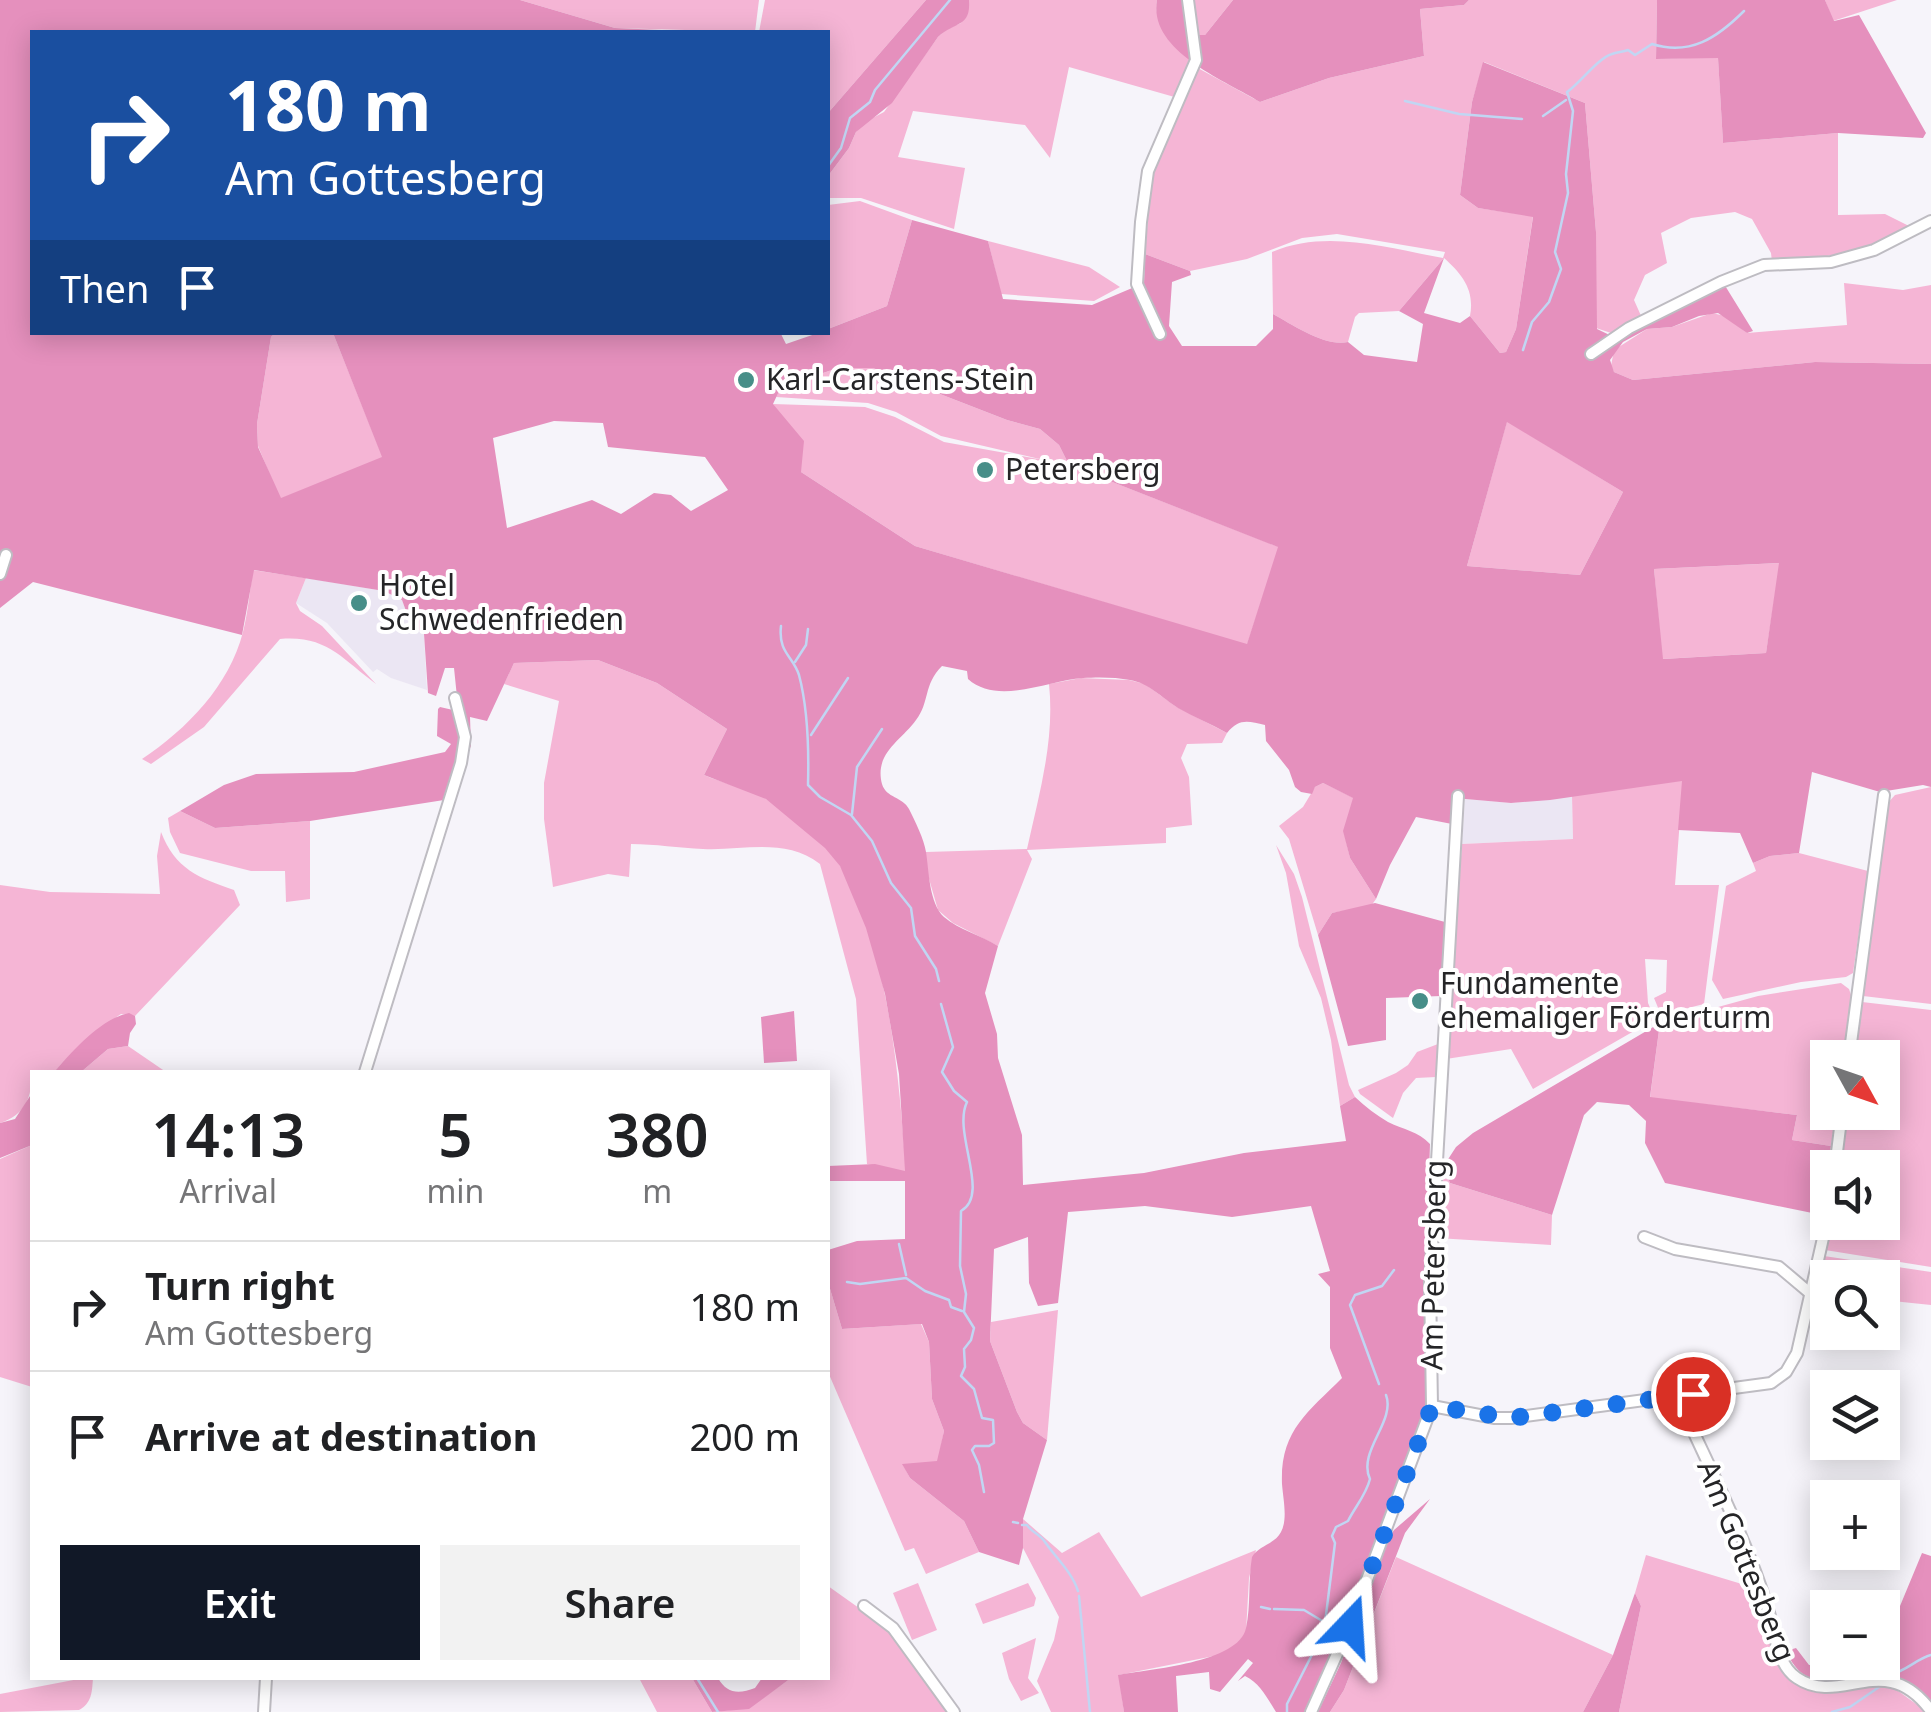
<!DOCTYPE html>
<meta charset="utf-8">
<style>
:root{--surface:#fff;--page:#f2f2f2;--text:#202124;--muted:#757577;--line:#e0e0e0;--accent:#111827}
body{margin:0;font-family:"Noto Sans",sans-serif;background:var(--page);color:var(--text);height:100vh;display:flex;flex-direction:column;font-size:38px;white-space:nowrap}
*{box-sizing:border-box;margin:0}
p{font-size:32px;color:var(--muted)}
.icon{flex:none;width:55px;height:55px;fill:none;stroke:currentColor;stroke-width:2;stroke-linecap:round;stroke-linejoin:round}
.map{position:relative;flex:1;overflow:hidden}
.drawer{position:absolute;left:30px;top:1070px;width:800px;height:610px;display:flex;flex-direction:column;background:var(--surface);border-radius:0px;box-shadow:0 5px 25px #0003}
.drawer>*{flex:none}
.top-card{position:absolute;left:30px;top:30px;width:800px;height:305px;border-radius:0px;box-shadow:0 5px 25px #0003;background:#1a4fa0;color:#fff;overflow:hidden}
.needle{width:65px;rotate:130deg}
.buttons{position:absolute;left:1810px;top:1040px;display:grid;gap:20px}
.buttons a{display:grid;place-items:center;width:90px;height:90px;border-radius:0px;background:var(--surface);box-shadow:0 5px 25px #0003;font-size:50px}
.pin{position:absolute;display:grid;place-items:center;width:85px;height:85px;color:#fff;margin:-42px;border:5px solid #fff;border-radius:50%;box-shadow:0 2px 10px #0007}
.me{position:absolute;width:110px;margin:-55px;rotate:20deg;stroke-linejoin:round;filter:drop-shadow(0 0 8px #0008)}
.turn{display:flex;align-items:center;gap:35px;height:210px;padding:0 30px;font-size:45px}
.turn .icon{width:130px;height:130px;stroke-width:2.5}
.turn b{display:block;font-size:70px;line-height:85px}
.then{display:flex;align-items:center;height:95px;padding:0 30px;background:#0003;gap:20px;font-size:38px}
.eta{display:flex;justify-content:space-evenly;align-items:center;height:170px;text-align:center}
.eta b{font-size:60px;font-weight:600;line-height:70px}
.primary-button{display:flex;gap:20px;margin-top:auto;padding:20px 30px}
.primary-button a{flex:1;height:115px;border-radius:0px;background:var(--accent);color:#fff;font-size:40px;font-weight:600;line-height:115px;text-align:center}
.primary-button a+a{background:var(--page);color:var(--text)}
ul{padding:0;list-style:none}
li{display:flex;align-items:center;gap:30px;height:130px;padding:0 30px;border-top:2px solid var(--line)}
li div{flex:1}
li b{display:block;font-size:38px}
li em{font-style:normal}
.map>svg:first-child{display:block}
.built{fill:#ebe6f3}
.green{fill:#f5b5d5}
.forest{fill:#e590bd;fill-rule:evenodd}
.lines{fill:none;stroke-linecap:round;stroke-linejoin:round}
.stream{stroke:#c1d6f3;stroke-width:2.5}
.street-casing{stroke:#bebcc2;stroke-width:14}
.street{stroke:#fff;stroke-width:10}
.route{stroke:#1a73e8;stroke-width:18;stroke-dasharray:0 32.4}
.poi-dot{fill:#478e88;stroke:#fff;stroke-width:4}
.labels{text-anchor:middle;stroke-width:8;stroke-linejoin:round;paint-order:stroke}
.poi-label{font-size:30px;fill:#252527;stroke:#fff;text-anchor:start}
.street-label{font-size:30px;fill:#252527;stroke:#fff}
</style>
<div class="map">
<svg width="1931" height="1712" viewBox="0 0 1931 1712">
<rect width="100%" height="100%" fill="#f6f4fa"/>
<g class="built">
<polygon points="306,578 384,591 402,600 410,622 424,634 427,690 391,678 377,669 373,672 327,623 296,603"/>
<polygon points="1572,796 1573,839 1462,844 1465,799 1512,803"/>
</g>
<g class="green">
<polygon points="520,0 759,0 755,32 615,28"/>
<polygon points="765,0 926,0 828,113 828,32 759,32"/>
<path d="M969 0H1157C1153 27 1174 42 1190 60L1178 98 1069 67 1050 158 1025 125 913 111 898 157 965 168 954 229 861 198H828V176L849 148 856 132 865 122 884 112 938 37 947 29 961 23Z"/>
<polygon points="1191,0 1233,0 1205,35 1195,35"/>
<path d="M1469 0H1657L1656 59 1718 57 1723 143 1838 133V215L1885 214 1911 227C1859 253 1829 258 1772 262L1771 253 1752 219 1735 212 1691 218 1661 233 1667 263 1645 275 1634 300 1642 318 1614 334 1596 328V232L1585 103 1484 62 1472 102 1460 195 1478 208 1533 216 1516 329 1506 352 1500 353 1470 316C1475 290 1462 274 1444 258L1399 311 1359 313 1355 317 1348 342C1325 347 1293 325 1273 314L1272 252C1327 229 1386 248 1443 258L1445 252 1337 234 1302 238 1247 259 1190 271 1145 254 1152 171 1196 67 1260 102 1329 78 1424 56 1420 9 1464 5Z"/>
<polygon points="1825,0 1897,0 1833,21"/>
<polygon points="860,201 912,220 887,306 828,329 828,205"/>
<polygon points="988,241 1089,267 1120,287 1094,301 1001,294"/>
<polygon points="1844,283 1903,290 1931,285 1931,364 1815,362 1633,380 1614,372 1611,366 1614,350 1647,329 1672,327 1712,313 1725,316 1747,333 1847,325"/>
<polygon points="275,333 333,333 383,458 280,499 258,446 257,424 271,337"/>
<polygon points="838,368 873,368 1007,420 1040,429 1059,445 1069,465 1279,547 1247,645 915,546 801,472 773,404 865,407 895,417 944,442 1044,460 941,436 896,412 868,403 776,397 781,387"/>
<polygon points="1507,421 1623,492 1580,575 1467,566"/>
<polygon points="1780,563 1766,653 1662,659 1654,569"/>
<path d="M253 570 306 578 296 603 300 611 322 626 376 684C342 659 327 635 280 639L204 727 151 764 142 759C187 729 229 686 243 632 248 612 250 590 253 570Z"/>
<path d="M598 660 657 683 727 729 704 775C724 784 750 788 768 800 788 813 829 846 841 867 889 951 899 1077 906 1172L867 1164 856 999 820 864C785 837 743 851 703 849 679 848 655 844 631 844L629 877 608 874 553 887 544 819V783L559 701 504 684 514 663Z"/>
<path d="M1081 678 1129 680 1145 684 1175 706 1227 733 1222 743 1187 744 1181 758 1189 777 1192 825 1166 828V843L1027 850 1032 859 998 946 953 923 938 910 925 865 926 852 1027 849C1039 794 1055 741 1049 684Z"/>
<polygon points="1683,780 1675,885 1719,885 1704,1004 1668,1013 1659,1010 1654,998 1666,992 1667,960 1645,959 1648,1003 1655,1019 1533,1089 1511,1049 1446,1059 1462,844 1573,839 1572,796"/>
<polygon points="1323,783 1354,798 1344,832 1350,858 1376,899 1371,906 1332,913 1318,935 1289,839 1279,826 1303,807 1315,787"/>
<polygon points="1931,787 1931,1004 1863,996 1860,993 1887,804 1895,795"/>
<polygon points="180,811 215,828 310,821 310,899 286,902 285,871 251,871 180,853 170,832 168,818"/>
<path d="M161 832C175 869 199 878 234 890L240 905 135 1016 121 1014C96 1031 74 1050 54 1072H32C32 1098 25 1115 0 1123V885L50 892 160 894 157 856Z"/>
<polygon points="1276,845 1294,874 1302,897 1349,1085 1355,1097 1340,1106 1331,1040 1321,998 1299,946 1286,873"/>
<polygon points="1799,853 1868,871 1853,973 1846,977 1801,982 1723,999 1712,980 1726,886 1756,871 1753,863 1770,856"/>
<polygon points="1841,983 1849,989 1851,995 1843,1057 1828,1058 1828,1112 1836,1113 1831,1146 1792,1140 1797,1115 1650,1098 1660,1023 1758,996"/>
<polygon points="1862,1002 1931,1010 1931,1267 1825,1250 1831,1223 1882,1222 1882,1168 1838,1167 1845,1113 1882,1112 1882,1058 1852,1057 1858,1005"/>
<polygon points="1438,1044 1436,1077 1416,1078 1403,1093 1393,1118 1360,1094 1358,1090 1396,1073 1408,1065 1417,1052"/>
<polygon points="128,1046 166,1072 81,1072 108,1049"/>
<polygon points="32,1145 32,1387 0,1377 0,1159"/>
<polygon points="1443,1167 1450,1183 1552,1215 1551,1245 1437,1238"/>
<polygon points="1824,1256 1931,1272 1931,1305 1883,1300 1882,1278 1828,1278 1827,1294 1815,1293"/>
<polygon points="828,1282 842,1329 921,1324 929,1342 932,1399 944,1431 938,1462 903,1465 910,1478 964,1521 979,1552 926,1574 914,1548 905,1551 828,1372"/>
<polygon points="1058,1310 1047,1440 1023,1423 1017,1412 990,1341 991,1322"/>
<polygon points="1023,1519 1062,1553 1099,1532 1141,1597 1256,1550 1249,1578 1246,1632 1236,1646 1219,1655 1119,1675 1124,1712 1051,1712 1037,1681 1054,1640 1059,1617 1023,1548"/>
<path d="M1646 1555 1755 1588C1771 1625 1769 1689 1820 1691 1844 1692 1866 1683 1890 1685L1927 1712H1619L1641 1606 1635 1593Z"/>
<polygon points="1396,1557 1613,1655 1583,1712 1330,1712 1344,1690"/>
<polygon points="918,1583 937,1630 912,1640 893,1593"/>
<polygon points="1028,1583 1036,1598 1034,1606 983,1624 975,1604"/>
<polygon points="828,1586 890,1630 950,1712 657,1712 639,1678 692,1678 712,1712 749,1708 791,1678 828,1678"/>
<polygon points="1036,1638 1028,1678 1039,1693 1021,1701 1009,1679 1002,1653"/>
<path d="M84 1678H93C92 1692 92 1703 79 1710L0 1712V1694Z"/>
</g>
<g class="forest">
<path d="M0 0H520L615 28 708 32H32V332L275 333 271 337 257 424 258 447 281 498 382 457 333 333 780 332 786 344 818 333 828 332V329L887 306 912 220 988 241 1003 299 1092 305 1144 283 1145 254 1190 271 1191 275 1172 282 1169 326 1182 346H1256L1273 329V314C1293 325 1325 347 1348 342L1364 355 1417 362 1423 324 1399 311 1444 258 1424 313 1460 323 1470 316 1500 353 1506 352 1516 329 1533 217 1478 208 1460 195 1472 102 1483 62 1585 103 1596 232 1597 329 1618 339 1724 284 1753 331 1747 333 1718 313 1699 316 1672 327 1647 329 1623 342 1610 360 1614 372 1633 380 1815 362 1931 364V787L1923 785 1880 792 1812 772 1799 853 1770 856 1753 863 1740 833 1678 830 1682 781 1550 800 1511 803 1454 798 1452 824 1416 817 1390 865 1376 899 1350 858 1343 831 1353 798 1323 783 1315 787 1312 794 1301 792 1295 787 1289 770 1266 741 1265 725C1248 721 1239 718 1227 733 1211 724 1194 717 1178 708 1162 698 1149 683 1130 680 1116 677 1097 677 1083 678 1049 680 998 706 968 679L967 671 942 666C923 685 930 702 916 720 901 741 874 753 882 784 886 798 903 797 909 809 915 821 924 839 926 852 929 871 929 903 944 917 959 930 981 935 998 946L985 993 997 1034 998 1058 1022 1135 1023 1185 1144 1173 1244 1153 1346 1141 1340 1106 1355 1097C1366 1107 1376 1115 1388 1122 1404 1130 1418 1131 1430 1144L1425 1300 1426 1411 1328 1669 1306 1712H1276C1267 1698 1260 1683 1245 1676L1238 1681 1253 1663 1248 1659 1220 1692 1210 1689 1209 1672 1176 1676 1178 1712H1124L1118 1675C1149 1669 1239 1663 1246 1628 1251 1606 1248 1580 1252 1557 1259 1545 1275 1544 1281 1532 1288 1519 1283 1498 1282 1484 1280 1431 1307 1413 1342 1378L1330 1348V1287L1318 1274 1330 1271 1311 1206 1232 1217 1145 1206 1068 1212 1058 1303 1038 1306 1029 1283 1028 1237 994 1249 990 1341 1017 1412 1023 1423 1047 1440 1023 1519V1548L1019 1565 979 1552 964 1521 910 1478 902 1464 937 1461 944 1431 932 1399 929 1342 922 1324 842 1329 828 1282V1250L857 1241 905 1239V1181H828V1166L875 1164 905 1171 899 1074 885 994 866 928 840 866 825 848 766 799 704 775 727 729 657 683 598 660 514 663 487 721 470 717 471 746 444 800 310 821 215 828 180 811 224 785 256 774 354 772 445 752 451 744 437 736 438 709 440 707 453 710 457 697 454 668H445L436 696 428 693 424 634 410 622 402 600 384 591 254 570 242 635 33 582 0 608ZM838 368H873L1007 420 1040 429 1059 445 1069 465 1278 547 1247 644 915 546 801 472 804 441 773 404 781 387ZM554 421 603 423 608 447 705 457 728 490 691 511 671 495 654 493 621 514 592 500 507 528 493 438ZM1507 422 1623 492 1580 575 1467 566ZM1779 563 1766 653 1663 659 1654 569Z"/>
<path d="M926 0H969C971 28 955 21 938 37L892 103 856 132 849 148 828 176V113Z"/>
<path d="M1157 0H1191L1195 35H1205L1233 0H1469L1464 5 1420 9 1424 56 1329 78 1260 102C1225 80 1148 51 1157 0Z"/>
<polygon points="1657,0 1825,0 1834,21 1859,15 1926,133 1923,138 1838,133 1723,143 1718,58 1656,59"/>
<polygon points="1375,903 1445,922 1441,996 1386,998 1386,1040 1348,1046 1318,935 1332,913"/>
<polygon points="794,1011 797,1061 764,1063 761,1017"/>
<path d="M129 1013 135 1016 136 1024 130 1033 128 1046 108 1049 81 1072H54C73 1051 100 1019 129 1013Z"/>
<polygon points="1660,1023 1650,1097 1797,1115 1792,1140 1831,1146 1822,1215 1665,1183 1645,1143 1646,1121 1629,1105 1597,1102 1584,1115 1552,1215 1450,1183 1443,1167 1456,1147 1473,1133"/>
<polygon points="32,1093 32,1145 0,1158 0,1123 15,1119"/>
<polygon points="1430,1499 1405,1533 1344,1690 1330,1712 1318,1712 1341,1663 1384,1545 1394,1530"/>
<path d="M1922 1553 1931 1556V1705C1920 1695 1908 1680 1893 1676 1851 1665 1811 1706 1786 1651L1796 1648 1809 1665 1882 1662 1883 1647Z"/>
<polygon points="1635,1593 1641,1606 1619,1712 1583,1712 1613,1655"/>
<path d="M692 1678H718C727 1694 739 1694 755 1688L762 1678H791L749 1709 712 1712Z"/>
</g>
<g class="lines">
<g class="stream">
<polyline points="1405,101 1459,114 1522,119"/>
<polyline points="1543,116 1566,100"/>
<polyline points="828,166 841,148 850,118 870,102 875,90 950,0"/>
<path d="M1523 350 1532 322 1549 302 1561 269 1555 252 1568 193 1566 174 1573 111 1567 92C1580 83 1598 58 1612 54 1617 52 1623 52 1628 50L1635 55 1652 44C1690 56 1717 38 1744 11"/>
<path d="M781 626C778 653 793 656 799 675 808 709 809 749 808 785L820 797 851 815 872 841 891 883 911 908 915 936 936 969 939 981"/>
<polyline points="795,662 806,645 808,629"/>
<polyline points="811,735 848,678"/>
<polyline points="852,814 857,767 882,729"/>
<path d="M941 1004 953 1047 942 1072 954 1091 967 1102C952 1133 991 1194 961 1211L960 1266 966 1294 964 1312 974 1328 971 1340 964 1349 965 1367 961 1376 974 1389 982 1418 993 1420 994 1443 989 1446H975L972 1450 979 1465 984 1492"/>
<polyline points="899,1244 906,1275"/>
<polyline points="847,1282 860,1284 906,1278 925,1291 949,1300 951,1307 962,1311"/>
<polyline points="1379,1384 1350,1305 1355,1295 1382,1286 1394,1270"/>
<polyline points="1013,1522 1018,1523"/>
<path d="M1022 1525H1027C1031 1532 1040 1534 1045 1542 1056 1558 1072 1572 1078 1591"/>
<polyline points="1079,1596 1090,1712"/>
<polyline points="1261,1607 1270,1609"/>
<polyline points="1274,1609 1304,1610 1324,1622"/>
<polyline points="697,1678 718,1712"/>
<path d="M1887 1679 1889 1675C1907 1671 1916 1659 1931 1655"/>
<path d="M1287 1712V1704L1324 1631 1335 1543 1332 1536 1336 1527 1348 1521C1355 1507 1366 1495 1370 1479 1357 1452 1396 1421 1386 1395"/>
<polyline points="1832,1712 1850,1707 1882,1685"/>
</g>
<g class="street-casing">
<g id="street">
<polyline points="1160,334 1137,284 1141,222 1148,171 1196,60 1188,0"/>
<polyline points="1591,354 1629,328 1721,282 1764,265 1831,262 1874,250 1931,221"/>
<polyline points="0,574 6,555"/>
<polyline points="1849,1058 1884,795"/>
<polyline points="365,1072 461,763 465,737 455,698"/>
<polyline points="1835,1168 1842,1112"/>
<polyline points="1644,1237 1675,1249 1779,1267 1811,1294"/>
<path d="M1677 1396C1707 1463 1747 1539 1768 1609 1775 1631 1776 1664 1797 1678 1841 1708 1885 1648 1931 1711"/>
<polyline points="1432,1406 1495,1418 1511,1418 1771,1383 1786,1372 1797,1353 1828,1216"/>
<polyline points="864,1606 893,1628 954,1712"/>
<polyline points="264,1712 266,1678"/>
<polyline points="1311,1712 1350,1625 1432,1406 1430,1283 1458,796"/>
</g>
</g>
<use href="#street" class="street"/>
</g>
<g class="lines">
<polyline class="route" points="1350,1626 1432,1406 1511,1418 1693,1394"/>
</g>
<g class="poi-dot">
<circle cx="746" cy="380" r="10"/>
<circle cx="985" cy="470" r="10"/>
<circle cx="359" cy="603" r="10"/>
<circle cx="1420" cy="1001" r="10"/>
</g>
<g class="labels">
<g class="poi-label">
<text x="766" y="390">Karl-Carstens-Stein</text>
<text x="1005" y="480">Petersberg</text>
<text x="379" y="596">Hotel<tspan x="379" dy="34">Schwedenfrieden</tspan></text>
<text x="1440" y="994">Fundamente<tspan x="1440" dy="34">ehemaliger Förderturm</tspan></text>
</g>
<g class="street-label">
<text transform="translate(1434 1265) rotate(-89)" y="10">Am Petersberg</text>
<text transform="translate(1746 1561) rotate(68)" y="10">Am Gottesberg</text>
</g>
</g>
</svg>
<div class="buttons">
<a><svg class="needle" viewBox="-14 -14 28 28"><path d="M0-13l5 13h-10z" fill="#e53935"/><path d="M0 13l5-13h-10z" fill="#757577"/></svg></a>
<a><svg class="icon" aria-label="sound" viewBox="0 0 24 24"><path d="M4 9h4l5-4v14l-5-4H4zM17 9q2 3 0 6"/></svg></a>
<a><svg class="icon" aria-label="search" viewBox="0 0 24 24"><circle cx="10" cy="10" r="6"/><path d="M15 15l6 6"/></svg></a>
<a><svg class="icon" aria-label="layers" viewBox="0 0 24 24"><path d="M12 4l9 5-9 5-9-5zM3 14l9 5 9-5"/></svg></a>
<a>+</a>
<a>−</a>
</div>
<div class="pin" style="left:1693px;top:1394px;background:#d93025"><svg class="icon" aria-label="arrive" viewBox="0 0 24 24"><path d="M6 21V4h12l-3 4 3 4H6"/></svg></div>
<svg class="me" style="left:1350px;top:1626px" viewBox="-20 -20 40 40"><path d="M0-17L14 15 0 8-14 15z" fill="#1a73e8" stroke="#fff" stroke-width="4"/></svg>
<div class="top-card">
<div class="turn"><svg class="icon" aria-label="right" viewBox="0 0 24 24"><path d="M7 20v-9h11M14 6l5 5-5 5"/></svg><div><b>180 m</b>Am Gottesberg</div></div>
<div class="then">Then<svg class="icon" aria-label="arrive" viewBox="0 0 24 24"><path d="M6 21V4h12l-3 4 3 4H6"/></svg></div>
</div>
<section class="drawer">
<div class="eta">
<div><b>14:13</b><p>Arrival</p></div>
<div><b>5</b><p>min</p></div>
<div><b>380</b><p>m</p></div>
</div>
<ul>
<li><svg class="icon" aria-label="right" viewBox="0 0 24 24"><path d="M7 20v-9h11M14 6l5 5-5 5"/></svg><div><b>Turn right</b><p>Am Gottesberg</p></div><em>180 m</em></li>
<li><svg class="icon" aria-label="arrive" viewBox="0 0 24 24"><path d="M6 21V4h12l-3 4 3 4H6"/></svg><div><b>Arrive at destination</b></div><em>200 m</em></li>
</ul>
<div class="primary-button"><a>Exit</a><a>Share</a></div>
</section>
</div>
